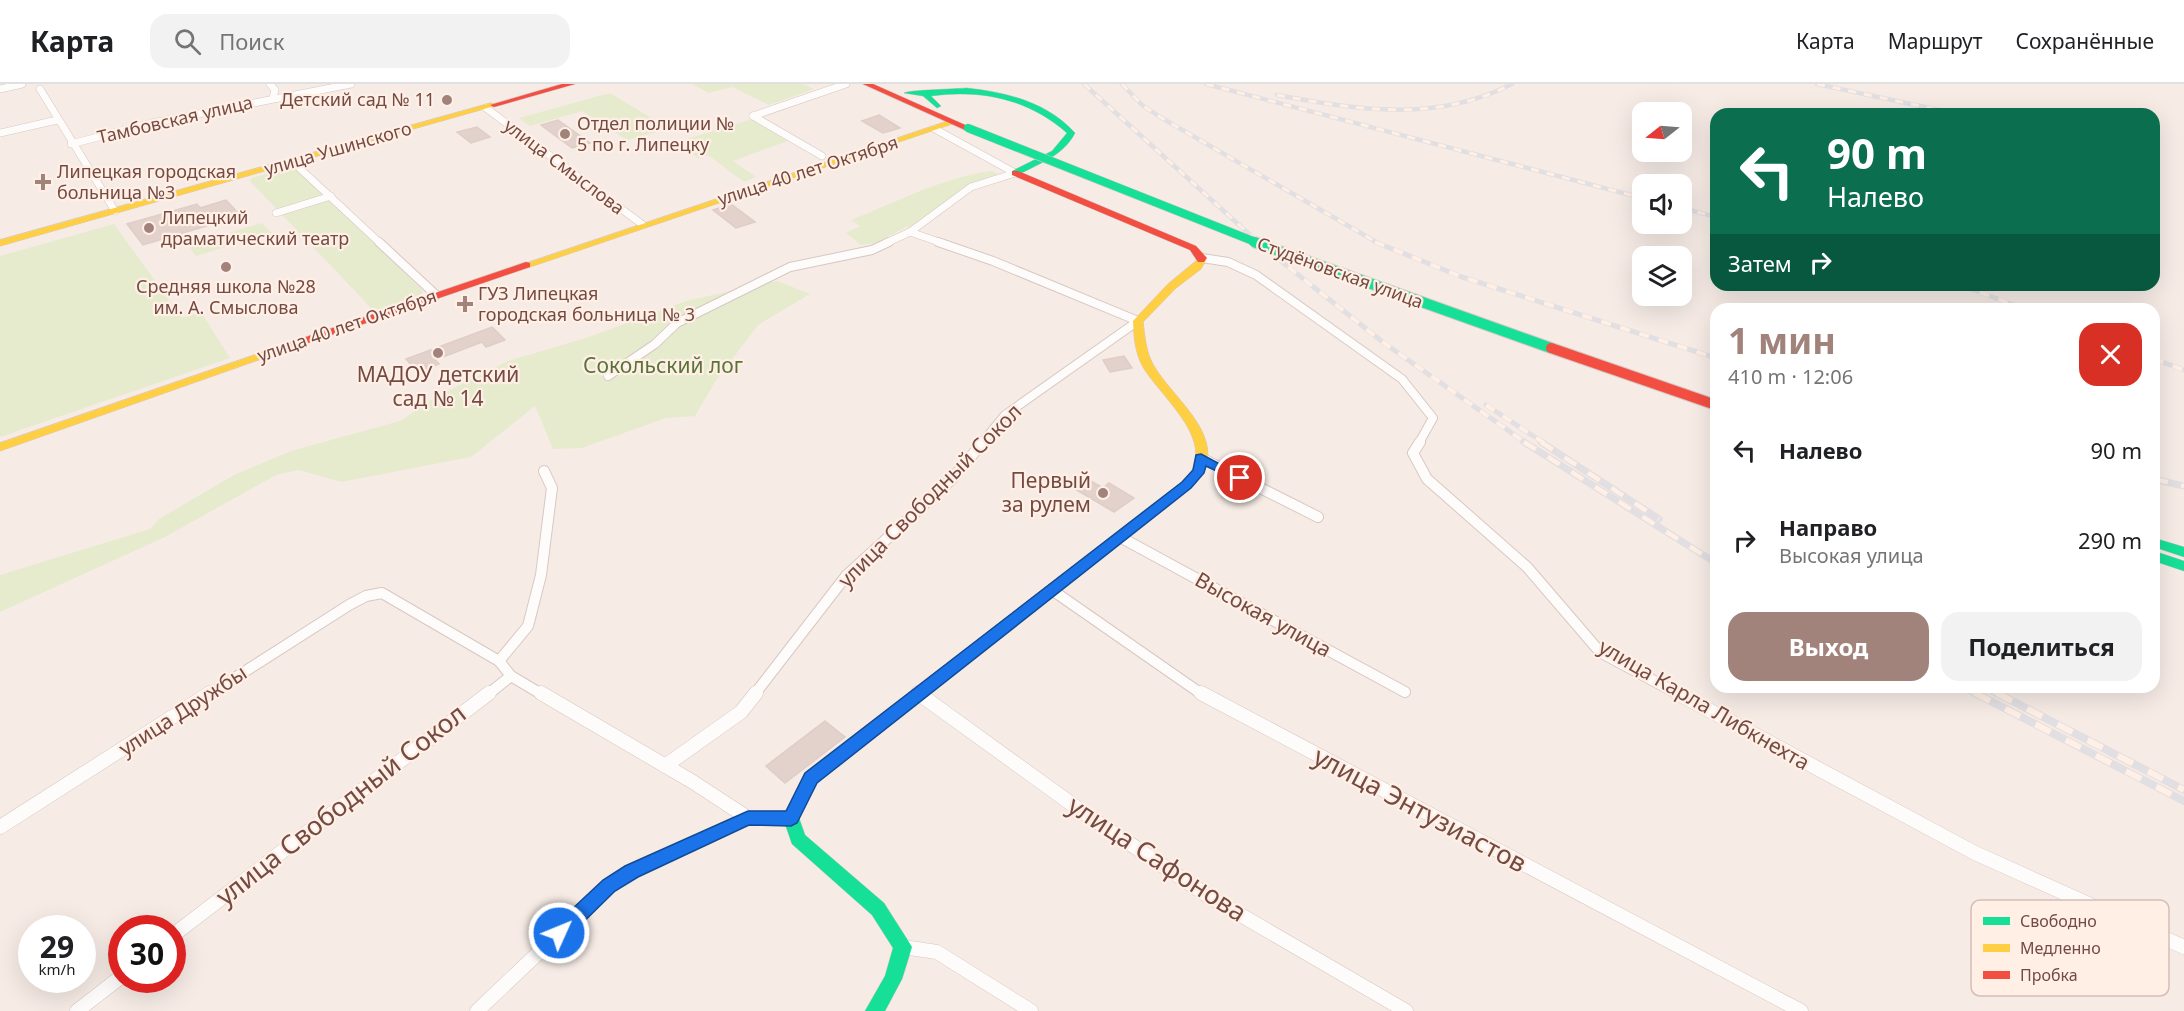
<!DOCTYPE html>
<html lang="ru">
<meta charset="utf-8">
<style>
:root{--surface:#fff;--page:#f2f2f2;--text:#202124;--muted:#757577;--line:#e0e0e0;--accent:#a2837c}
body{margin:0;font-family:"Noto Sans",sans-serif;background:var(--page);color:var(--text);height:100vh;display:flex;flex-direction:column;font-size:22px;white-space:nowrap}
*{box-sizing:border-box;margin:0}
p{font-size:20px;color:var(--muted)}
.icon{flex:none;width:33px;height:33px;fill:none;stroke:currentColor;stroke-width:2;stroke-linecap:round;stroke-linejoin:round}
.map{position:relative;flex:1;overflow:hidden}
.details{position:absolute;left:1710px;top:219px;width:450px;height:390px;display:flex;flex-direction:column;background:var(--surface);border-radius:18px;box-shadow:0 6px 24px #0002}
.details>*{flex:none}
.hud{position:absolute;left:1710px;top:24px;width:450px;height:183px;border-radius:18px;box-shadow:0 6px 24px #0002;background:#0b6e4f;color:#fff;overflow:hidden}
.needle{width:39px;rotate:253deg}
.fabs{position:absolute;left:1632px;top:18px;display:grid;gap:12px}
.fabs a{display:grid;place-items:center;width:60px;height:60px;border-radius:12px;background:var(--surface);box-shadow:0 6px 24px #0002;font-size:30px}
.speed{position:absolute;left:18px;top:831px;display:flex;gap:12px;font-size:30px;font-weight:700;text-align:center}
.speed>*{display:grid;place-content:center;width:78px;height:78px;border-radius:50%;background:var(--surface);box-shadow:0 6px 24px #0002;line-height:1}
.speed small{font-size:15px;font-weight:400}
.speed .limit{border:9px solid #d22;background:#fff;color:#111}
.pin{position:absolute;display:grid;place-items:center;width:51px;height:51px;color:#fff;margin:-26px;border:3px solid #fff;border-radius:50%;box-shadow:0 2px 6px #0007}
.me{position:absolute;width:66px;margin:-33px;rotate:46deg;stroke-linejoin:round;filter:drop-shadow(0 0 4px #0008)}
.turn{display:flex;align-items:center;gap:21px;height:126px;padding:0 18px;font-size:27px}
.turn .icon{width:78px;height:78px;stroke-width:2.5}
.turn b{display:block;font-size:42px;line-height:51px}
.then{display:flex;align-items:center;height:57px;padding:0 18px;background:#0003;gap:12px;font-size:22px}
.round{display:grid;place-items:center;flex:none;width:63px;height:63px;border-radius:18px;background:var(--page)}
.headline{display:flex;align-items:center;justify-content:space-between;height:102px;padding:0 18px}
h1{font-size:36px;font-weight:700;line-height:45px;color:var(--accent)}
.action{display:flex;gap:12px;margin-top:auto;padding:12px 18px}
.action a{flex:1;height:69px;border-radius:18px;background:var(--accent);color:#fff;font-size:24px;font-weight:700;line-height:69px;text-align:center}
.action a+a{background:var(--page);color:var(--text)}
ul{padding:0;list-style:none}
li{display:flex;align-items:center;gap:18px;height:90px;padding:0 18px}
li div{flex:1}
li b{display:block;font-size:22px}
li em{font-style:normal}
header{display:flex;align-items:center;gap:36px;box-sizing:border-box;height:84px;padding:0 30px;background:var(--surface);border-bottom:2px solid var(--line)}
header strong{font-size:28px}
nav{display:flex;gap:33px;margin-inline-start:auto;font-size:21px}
.search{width:420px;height:54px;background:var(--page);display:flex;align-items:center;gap:15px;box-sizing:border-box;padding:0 21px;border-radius:18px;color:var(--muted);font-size:22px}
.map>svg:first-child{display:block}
.green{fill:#e6ebce}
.building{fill:#e3d1cc;stroke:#dfcdc7;stroke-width:1.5}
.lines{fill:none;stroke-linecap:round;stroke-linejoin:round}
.street-far3-casing{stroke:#d7c8c3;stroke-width:8}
.street-far2-casing{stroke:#d7c8c3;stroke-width:10}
.street-far1-casing{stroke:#d7c8c3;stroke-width:12}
.street-casing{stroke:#d7c8c3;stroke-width:15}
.fast-casing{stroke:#d6c6c1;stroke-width:1}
.slow-casing{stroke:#d6c6c1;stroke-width:1}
.jam-casing{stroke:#d6c6c1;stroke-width:1}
.street-far3{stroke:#fefcfb;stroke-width:7}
.street-far2{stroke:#fefcfb;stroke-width:8}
.street-far1{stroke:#fefcfb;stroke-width:10}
.street{stroke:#fefcfb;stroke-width:14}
.fast{fill:#16e098;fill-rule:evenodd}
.slow{fill:#ffcf43;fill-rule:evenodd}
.jam{fill:#f24e42;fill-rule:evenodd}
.rail-far3-casing{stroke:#e2dfe2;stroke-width:4.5}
.rail-far2-casing{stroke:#e2dfe2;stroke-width:5}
.rail-far1-casing{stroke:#e2dfe2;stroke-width:7}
.rail-casing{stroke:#e2dfe2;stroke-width:8}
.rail-far3{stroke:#ffefe5;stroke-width:3;stroke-dasharray:8;stroke-linecap:butt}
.rail-far2{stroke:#ffefe5;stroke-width:4;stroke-dasharray:10;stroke-linecap:butt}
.rail-far1{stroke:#ffefe5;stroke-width:4.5;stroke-dasharray:14;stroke-linecap:butt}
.rail{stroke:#ffefe5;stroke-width:6;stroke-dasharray:17;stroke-linecap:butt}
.fast-bridge-far1-casing{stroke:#d5c6c2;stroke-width:9;stroke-linecap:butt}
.fast-bridge-casing{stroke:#d5c6c2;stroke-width:12;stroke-linecap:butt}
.jam-bridge-casing{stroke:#d5c6c2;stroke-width:12;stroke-linecap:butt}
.fast-bridge-far1{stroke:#16e098;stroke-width:8}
.fast-bridge{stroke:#16e098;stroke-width:10}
.jam-bridge{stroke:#f24e42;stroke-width:10}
.route{fill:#1a73e8;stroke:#114b97;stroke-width:1.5}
.poi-dot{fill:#a2837c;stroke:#ffefe5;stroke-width:2}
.labels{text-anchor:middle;stroke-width:4.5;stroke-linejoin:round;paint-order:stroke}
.far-poi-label{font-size:18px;fill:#744b44;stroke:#ffefe5;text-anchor:start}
.far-street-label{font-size:18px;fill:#744b44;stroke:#ffefe5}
.park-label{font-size:21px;fill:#587539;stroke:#ffefe5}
.poi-label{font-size:21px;fill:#744b44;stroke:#ffefe5}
.street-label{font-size:21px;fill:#744b44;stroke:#ffefe5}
.near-street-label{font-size:26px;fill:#744b44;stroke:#ffefe5}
.key{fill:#ffefe5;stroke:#d5beb5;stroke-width:1.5}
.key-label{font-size:16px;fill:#744b44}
</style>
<header>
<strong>Карта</strong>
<div class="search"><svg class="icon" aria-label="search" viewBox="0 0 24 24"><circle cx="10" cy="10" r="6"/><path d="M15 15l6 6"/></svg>Поиск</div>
<nav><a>Карта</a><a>Маршрут</a><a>Сохранённые</a></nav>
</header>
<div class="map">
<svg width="2184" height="927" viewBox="0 0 2184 927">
<rect width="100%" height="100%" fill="#f6ebe5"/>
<g class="green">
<polygon points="692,0 803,0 814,5 769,21 732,3 709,9"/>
<polygon points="610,9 653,35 646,38 660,47 627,56 582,27 530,42 519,34"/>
<polygon points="752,35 790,56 733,77 756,93 744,98 708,71 698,74 677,58"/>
<polygon points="290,83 297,84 423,207 421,212 382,225 372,225 250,97 252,94"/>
<path d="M992 87 999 91 968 102 912 144 906 143 876 159 861 161 846 149 860 142 851 136C898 118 942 93 992 87Z"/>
<polygon points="262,139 272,149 196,172 188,161"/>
<polygon points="114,140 182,234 201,228 230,274 0,353 0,172"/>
<polygon points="777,197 810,210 758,241 715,298 695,332 666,334 582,364 553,365 535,322 471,373 341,398 299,386 276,391 165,453 0,528 0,491 150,445 159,435 234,391 291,367 400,337 436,313 508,277 589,253 686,217"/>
</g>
<g class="building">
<polygon points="879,31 900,44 883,49 862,37"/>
<polygon points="558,36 590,59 572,64 541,41"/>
<polygon points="477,43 490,53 471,59 457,48"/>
<polygon points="226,116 238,129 211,137 213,140 143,161 127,140 197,120 200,124"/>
<polygon points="731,120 755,138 736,144 713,126"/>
<polygon points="492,243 505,256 486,263 482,258 435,276 439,280 418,288 406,275"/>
<polygon points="1124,272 1132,284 1110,288 1103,276"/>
<polygon points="1082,392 1103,404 1109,399 1134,414 1114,428 1068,401"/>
<polygon points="825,637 845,653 785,699 766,682"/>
</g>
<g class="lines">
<g class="street-far3-casing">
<g id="street-far3">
<polyline points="270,0 275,6 273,14"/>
<polyline points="0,5 22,0"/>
<polyline points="40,5 115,127"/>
<polyline points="486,24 643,141"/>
<polyline points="753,32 846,0"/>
<polyline points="753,32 822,72"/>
<polyline points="935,45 1015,89"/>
<polyline points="0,49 57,36"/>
<polyline points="71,60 152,39 351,0"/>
<polyline points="293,78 380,159"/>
<polyline points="276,129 331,112"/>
<polyline points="910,148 942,159"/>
<polyline points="886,159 910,148 971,103 1015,89"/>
</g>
</g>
<g class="street-far2-casing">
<g id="street-far2">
<polyline points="379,158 436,211"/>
<polyline points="938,158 993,177 1138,237"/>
<polyline points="1202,174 1228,178 1256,191 1402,295 1433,334 1419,359"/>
<polyline points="608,292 655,260 677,239 790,183 872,166 889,158"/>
<polyline points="982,359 1005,331 1138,237"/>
</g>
</g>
<g class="street-far1-casing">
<g id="street-far1">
<polyline points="1420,358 1413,369 1427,395 1527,483 1600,568 1680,611"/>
<polyline points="1201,374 1318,433"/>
<polyline points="1120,453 1405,608"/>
<polyline points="1052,506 1203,611"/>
<polyline points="499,577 528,542 541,491 552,404 544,387"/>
<polyline points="918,609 920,611"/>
<polyline points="208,611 349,521 366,512 382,509 499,577 511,592 543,611"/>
<polyline points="487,611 511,592"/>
<polyline points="754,611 846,492 953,394 983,358"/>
</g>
</g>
<g class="street-casing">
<g id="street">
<polyline points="541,609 693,698 748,734"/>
<polyline points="918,609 1084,729 1208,812 1406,927"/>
<polyline points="1201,609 1801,927"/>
<polyline points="1677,609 1975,769 2184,863"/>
<polyline points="665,682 741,628 756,609"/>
<polyline points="0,743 210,609"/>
<polyline points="172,852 489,609"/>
<polyline points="903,863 937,868 1031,927"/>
<polyline points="77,927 122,892"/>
<polyline points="477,927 609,802 632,788 748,734 791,734"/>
</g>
</g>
<g class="fast-casing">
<g id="fast">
<path d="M966 4C1006 8 1047 18 1075 49 1063 72 1040 79 1018 91H1012V87L1052 67 1067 49C1029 15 981 5 931 12L941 22 937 24 923 12 904 9C908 6 957 5 966 4Z"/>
<polygon points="2154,454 2184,463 2184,473 2154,463"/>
<polygon points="2154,467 2184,477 2184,487 2154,477"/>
<polygon points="849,658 855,660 857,664 855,668 817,699 799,734 805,751 884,819 912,863 902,895 885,927 865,927 885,892 893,864 872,831 792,760 783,734 805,689 843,660"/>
</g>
</g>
<g class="slow-casing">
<g id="slow">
<polygon points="491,19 498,21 0,162 0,156"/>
<polygon points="951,36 958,38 530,183 522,183 521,181"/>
<path d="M1201 173 1206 176 1201 185 1176 204 1143 238C1145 253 1146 269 1154 282 1176 319 1237 359 1191 404L1070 498H1060L1058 495 1060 492 1183 398C1222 360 1162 315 1143 283 1135 269 1134 253 1133 237L1168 200Z"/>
<polygon points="263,268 267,269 267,273 0,367 0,359"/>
</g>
</g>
<g class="jam-casing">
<g id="jam">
<polygon points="562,0 575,0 494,23 490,21"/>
<polygon points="863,0 873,0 972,44 965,46"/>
<polygon points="1012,87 1018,87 1196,162 1207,174 1204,178 1198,178 1190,166 1012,91"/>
<polygon points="526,178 530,179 530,183 267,273 263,274 257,271 259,269"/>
<polygon points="1065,490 1070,492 1072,495 1070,498 855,668 849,670 843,668 841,664 843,660 1060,492"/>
</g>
</g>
<use href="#street-far3" class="street-far3"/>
<use href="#street-far2" class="street-far2"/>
<use href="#street-far1" class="street-far1"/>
<use href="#street" class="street"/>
<use href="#fast" class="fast"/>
<use href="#slow" class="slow"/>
<use href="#jam" class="jam"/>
<g class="rail-far3-casing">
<g id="rail-far3">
<polyline points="1084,0 1259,159"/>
<polyline points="1122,0 1142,21 1160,33 1378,159"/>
<polyline points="1206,0 1642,114"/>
<polyline points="1817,0 1948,28"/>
<path d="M1277 11C1358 26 1436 39 1512 0"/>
<polyline points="1682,124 1716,133"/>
</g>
</g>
<g class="rail-far2-casing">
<g id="rail-far2">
<polyline points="1257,158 1384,259 1526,359"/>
<polyline points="1375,158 1462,193 1716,274"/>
<polyline points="1961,201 2024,225"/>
<polyline points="2154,275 2184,286"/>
<polyline points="1486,321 1544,359"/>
</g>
</g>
<g class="rail-far1-casing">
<g id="rail-far1">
<polyline points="1524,358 1716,479"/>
<polyline points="1541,358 1659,435"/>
<polyline points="2154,395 2184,402"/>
<polyline points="1963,603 1978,611"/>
<polyline points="1985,603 2000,611"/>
</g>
</g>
<g class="rail-casing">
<g id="rail">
<polyline points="1975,609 2184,717"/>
<polyline points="1997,609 2184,706"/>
</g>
</g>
<use href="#rail-far3" class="rail-far3"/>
<use href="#rail-far2" class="rail-far2"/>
<use href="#rail-far1" class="rail-far1"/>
<use href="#rail" class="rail"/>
<g class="fast-bridge-far1-casing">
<polyline id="fast-bridge-far1" points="968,44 1258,159"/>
</g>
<g class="fast-bridge-casing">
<polyline id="fast-bridge" points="1254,158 1551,264"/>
</g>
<g class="jam-bridge-casing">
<polyline id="jam-bridge" points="1551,264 1716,321"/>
</g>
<use href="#fast-bridge-far1" class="fast-bridge-far1"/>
<use href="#fast-bridge" class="fast-bridge"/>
<use href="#jam-bridge" class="jam-bridge"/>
</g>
<polygon class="route" points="1201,370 1246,394 1240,398 1236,396 1206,382 1204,389 1191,404 817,699 797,739 791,742 749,741 638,793 615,807 566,855 559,858 553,855 550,849 553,843 603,796 625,782 748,727 786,727 805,689 1182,398 1193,386 1196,371"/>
<g class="poi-dot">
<circle cx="447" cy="16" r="6"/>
<circle cx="565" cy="50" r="6"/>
<path d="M40 89h6v6h6v6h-6v6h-6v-6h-6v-6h6z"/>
<circle cx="149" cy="144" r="6"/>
<circle cx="226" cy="183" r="6"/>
<path d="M462 211h6v6h6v6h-6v6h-6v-6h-6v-6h6z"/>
<circle cx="438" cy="269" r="6"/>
<circle cx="1103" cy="409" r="6"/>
</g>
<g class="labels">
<g class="far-poi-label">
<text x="435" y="22" text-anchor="end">Детский сад № 11</text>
<text x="577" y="46">Отдел полиции №<tspan x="577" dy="21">5 по г. Липецку</tspan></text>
<text x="57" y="94">Липецкая городская<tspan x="57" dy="21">больница №3</tspan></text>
<text x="161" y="140">Липецкий<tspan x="161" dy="21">драматический театр</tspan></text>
<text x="226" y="209" text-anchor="middle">Средняя школа №28<tspan x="226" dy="21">им. А. Смыслова</tspan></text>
<text x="478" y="216">ГУЗ Липецкая<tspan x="478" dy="21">городская больница № 3</tspan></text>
</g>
<g class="far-street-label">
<text transform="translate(175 36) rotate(-13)" y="6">Тамбовская улица</text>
<text transform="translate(338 65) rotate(-16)" y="6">улица Ушинского</text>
<text transform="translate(564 83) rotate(37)" y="6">улица Смыслова</text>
<text transform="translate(808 87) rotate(-18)" y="6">улица 40 лет Октября</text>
<text transform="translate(1340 189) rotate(20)" y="6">Студёновская улица</text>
<text transform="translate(347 242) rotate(-19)" y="6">улица 40 лет Октября</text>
</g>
<g class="park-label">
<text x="663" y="289">Сокольский лог</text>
</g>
<g class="poi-label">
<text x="438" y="298">МАДОУ детский<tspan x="438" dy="24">сад № 14</tspan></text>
<text x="1091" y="404" text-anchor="end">Первый<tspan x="1091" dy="24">за рулем</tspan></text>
</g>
<g class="street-label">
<text transform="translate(930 412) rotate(-45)" y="7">улица Свободный Сокол</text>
<text transform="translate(1263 531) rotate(29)" y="7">Высокая улица</text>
<text transform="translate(1704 621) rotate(30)" y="7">улица Карла Либкнехта</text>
<text transform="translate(183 627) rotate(-33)" y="7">улица Дружбы</text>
</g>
<g class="near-street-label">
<text transform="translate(341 721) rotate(-38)" y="9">улица Свободный Сокол</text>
<text transform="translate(1420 726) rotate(28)" y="9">улица Энтузиастов</text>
<text transform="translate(1157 775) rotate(33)" y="9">улица Сафонова</text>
</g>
</g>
<rect x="1971" y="816" width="198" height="96" rx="9" class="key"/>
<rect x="1983" y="833" width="27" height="8" fill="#16e098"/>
<rect x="1983" y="860" width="27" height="8" fill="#ffcf43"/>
<rect x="1983" y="887" width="27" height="8" fill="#f24e42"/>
<g class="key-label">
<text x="2020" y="843">Свободно</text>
<text x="2020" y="870">Медленно</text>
<text x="2020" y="897">Пробка</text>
</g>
</svg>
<div class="fabs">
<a><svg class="needle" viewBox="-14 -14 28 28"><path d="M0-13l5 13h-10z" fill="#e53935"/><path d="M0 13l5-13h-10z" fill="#757577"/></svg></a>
<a><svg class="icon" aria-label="sound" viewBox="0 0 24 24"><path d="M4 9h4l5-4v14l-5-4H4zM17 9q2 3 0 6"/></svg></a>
<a><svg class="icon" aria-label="layers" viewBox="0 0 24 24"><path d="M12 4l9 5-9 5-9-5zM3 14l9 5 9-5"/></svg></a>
</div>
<div class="speed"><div>29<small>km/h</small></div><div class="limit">30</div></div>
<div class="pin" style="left:1240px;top:394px;background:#d93025"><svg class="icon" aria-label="arrive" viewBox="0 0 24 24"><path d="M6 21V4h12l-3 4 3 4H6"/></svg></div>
<svg class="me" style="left:559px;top:849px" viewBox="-20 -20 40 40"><circle r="17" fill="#1a73e8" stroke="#fff" stroke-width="3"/><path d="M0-11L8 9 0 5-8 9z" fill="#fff"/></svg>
<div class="hud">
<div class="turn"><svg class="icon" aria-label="left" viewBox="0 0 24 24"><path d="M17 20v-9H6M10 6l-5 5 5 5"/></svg><div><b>90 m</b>Налево</div></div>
<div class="then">Затем<svg class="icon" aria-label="right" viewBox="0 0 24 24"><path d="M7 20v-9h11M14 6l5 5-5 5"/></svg></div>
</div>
<section class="details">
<div class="headline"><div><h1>1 мин</h1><p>410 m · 12:06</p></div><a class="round" style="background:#d93025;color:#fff"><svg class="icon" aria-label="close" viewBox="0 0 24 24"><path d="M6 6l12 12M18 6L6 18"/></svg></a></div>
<ul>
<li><svg class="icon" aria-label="left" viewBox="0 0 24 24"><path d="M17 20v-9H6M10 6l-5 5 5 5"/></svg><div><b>Налево</b></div><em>90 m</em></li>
<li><svg class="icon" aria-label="right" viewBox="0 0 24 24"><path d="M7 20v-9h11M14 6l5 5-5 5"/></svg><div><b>Направо</b><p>Высокая улица</p></div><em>290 m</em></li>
</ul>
<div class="action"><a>Выход</a><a>Поделиться</a></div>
</section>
</div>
